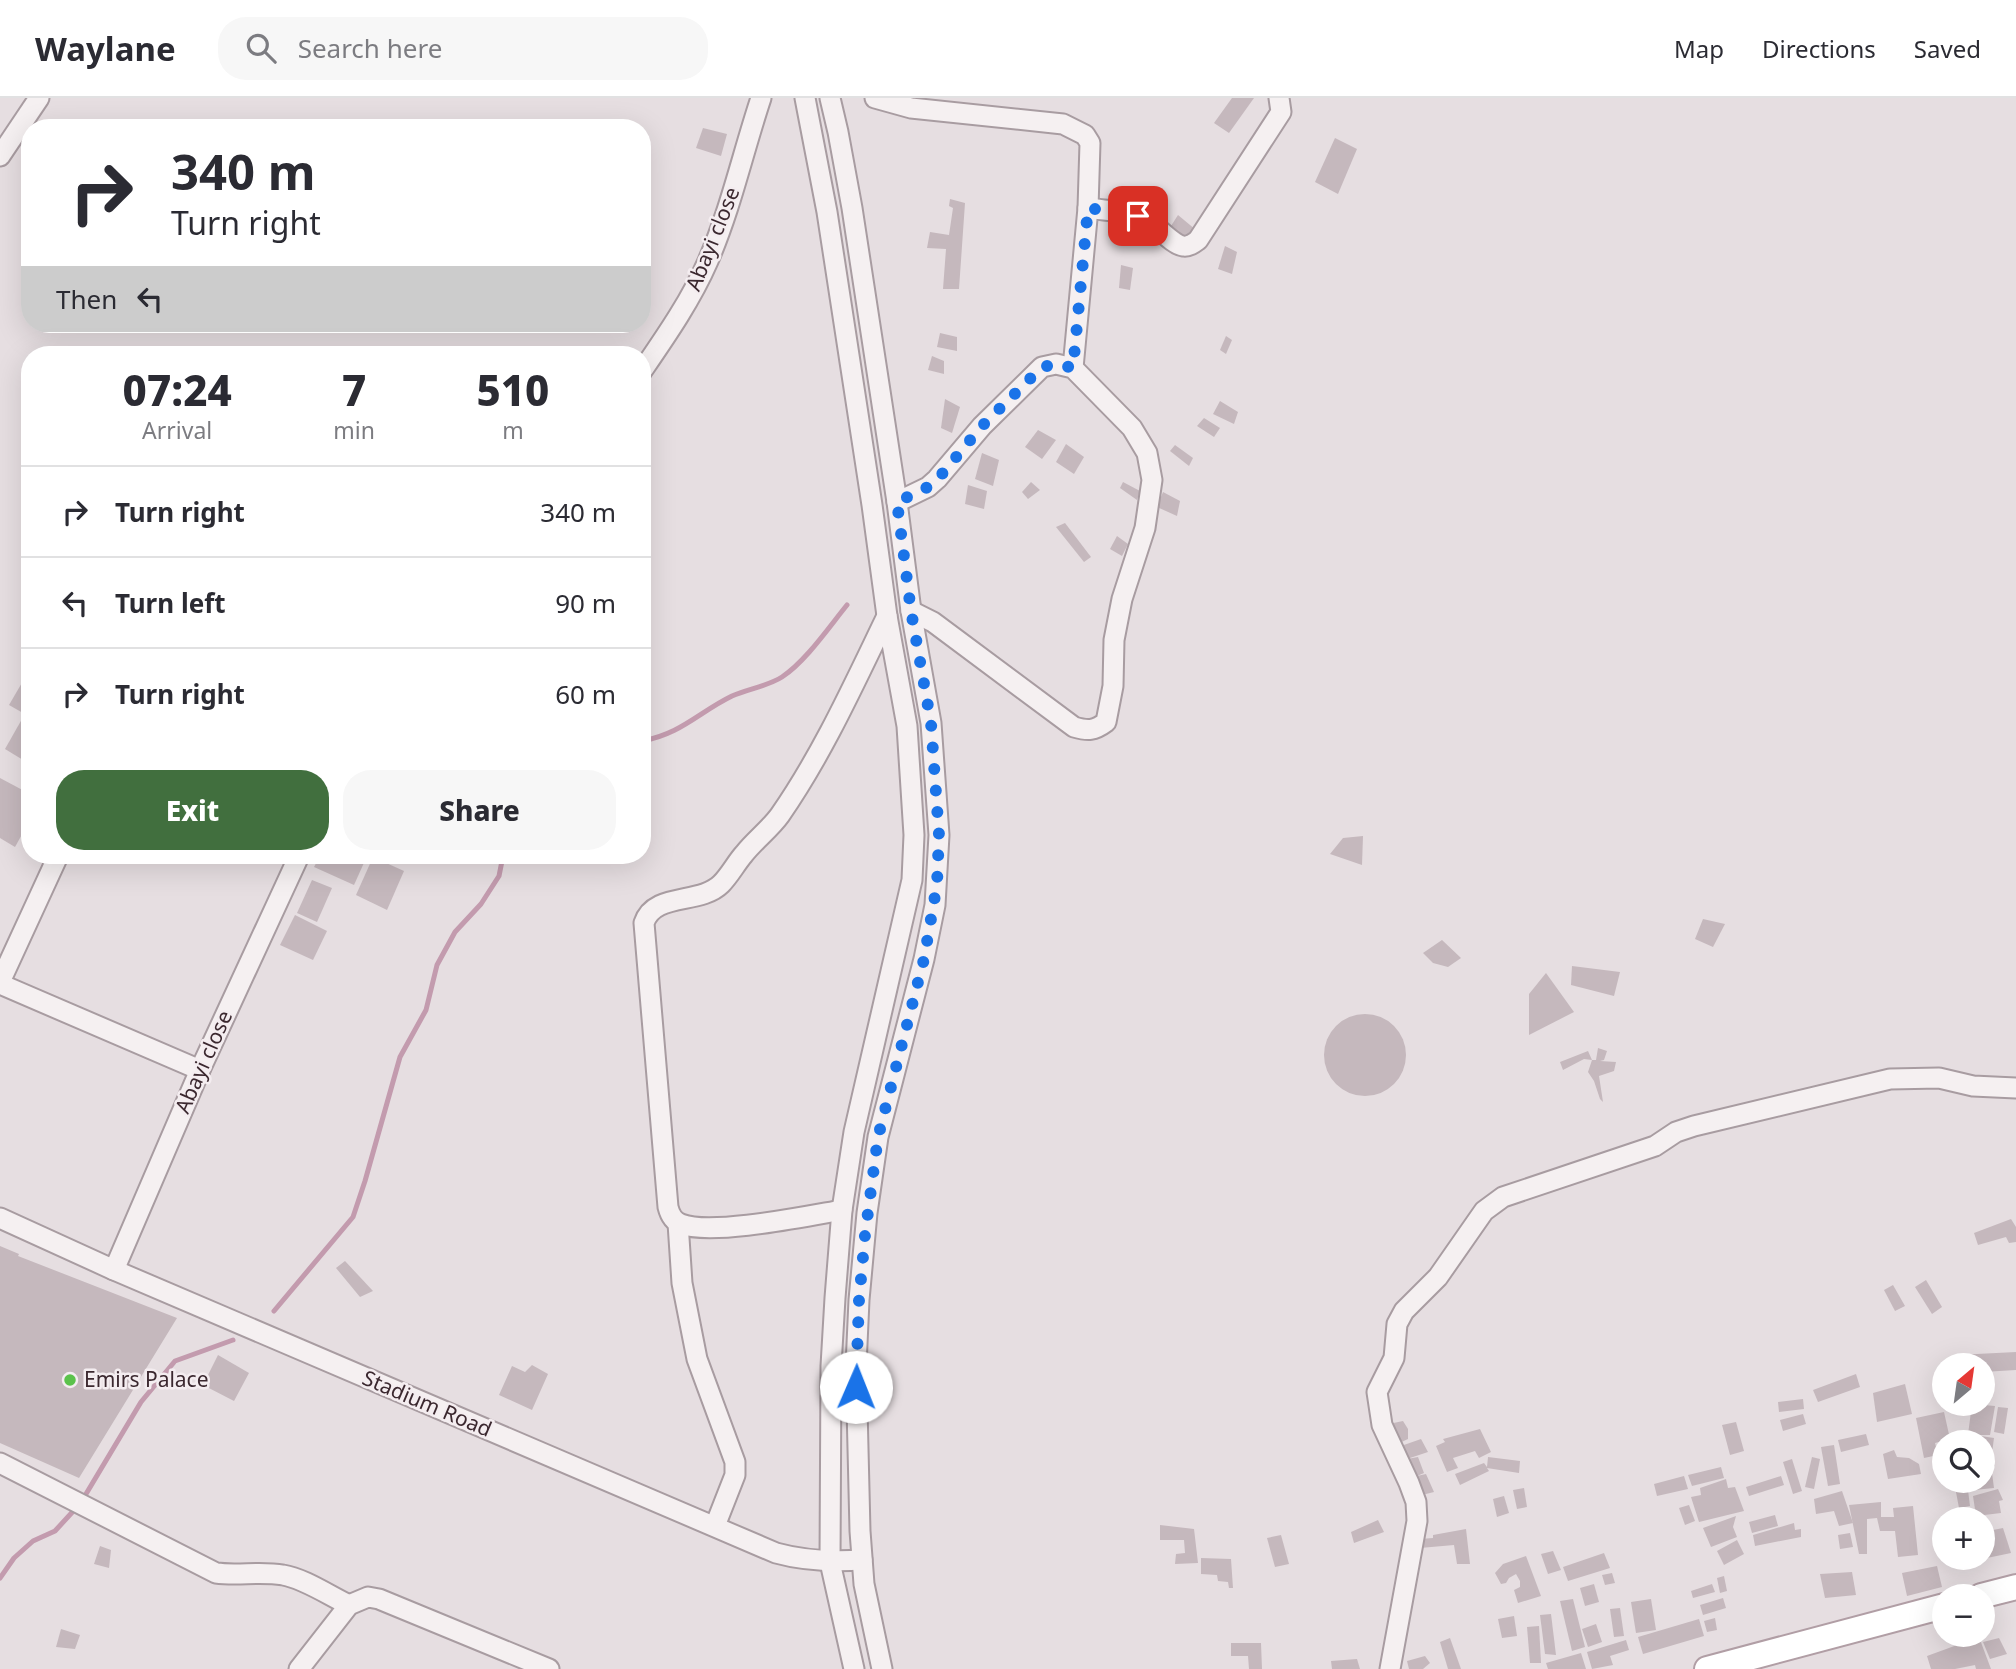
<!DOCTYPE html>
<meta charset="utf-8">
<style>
:root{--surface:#fff;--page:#f7f7f7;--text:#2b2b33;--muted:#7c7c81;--line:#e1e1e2;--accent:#416f3e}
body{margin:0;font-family:"Noto Sans",sans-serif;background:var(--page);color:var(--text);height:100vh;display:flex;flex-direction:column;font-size:26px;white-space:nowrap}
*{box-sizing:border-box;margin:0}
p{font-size:23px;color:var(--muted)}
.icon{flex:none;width:38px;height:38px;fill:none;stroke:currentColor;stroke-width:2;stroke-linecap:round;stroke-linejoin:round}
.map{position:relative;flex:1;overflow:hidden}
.drawer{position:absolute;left:21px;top:248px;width:630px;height:518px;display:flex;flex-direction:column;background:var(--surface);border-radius:28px;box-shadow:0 7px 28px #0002}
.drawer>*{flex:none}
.banner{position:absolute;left:21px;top:21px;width:630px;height:214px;border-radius:28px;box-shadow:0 7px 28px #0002;background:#fff;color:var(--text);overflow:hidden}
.needle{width:46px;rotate:29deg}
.fabs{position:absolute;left:1932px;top:1255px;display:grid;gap:14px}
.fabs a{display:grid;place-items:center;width:63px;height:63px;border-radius:50%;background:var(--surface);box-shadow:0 7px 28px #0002;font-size:35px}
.pin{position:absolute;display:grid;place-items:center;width:60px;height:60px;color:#fff;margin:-30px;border-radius:14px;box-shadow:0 4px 10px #0006}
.me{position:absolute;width:77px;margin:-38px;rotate:1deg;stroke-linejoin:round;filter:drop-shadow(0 0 5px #0008)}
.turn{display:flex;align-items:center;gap:24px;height:147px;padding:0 35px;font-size:32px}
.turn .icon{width:91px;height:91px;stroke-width:2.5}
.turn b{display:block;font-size:49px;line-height:60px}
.then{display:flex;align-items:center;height:66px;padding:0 35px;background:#0003;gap:14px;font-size:26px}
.eta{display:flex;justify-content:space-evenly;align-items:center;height:119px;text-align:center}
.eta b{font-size:42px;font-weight:800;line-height:49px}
.button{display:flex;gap:14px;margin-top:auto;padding:14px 35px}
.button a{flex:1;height:80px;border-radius:28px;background:var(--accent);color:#fff;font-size:28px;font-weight:800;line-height:80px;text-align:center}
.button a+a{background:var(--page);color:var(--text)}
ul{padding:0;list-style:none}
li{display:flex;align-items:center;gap:21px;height:91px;padding:0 35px;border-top:2px solid var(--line)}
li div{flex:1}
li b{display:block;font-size:26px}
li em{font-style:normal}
header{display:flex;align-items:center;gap:42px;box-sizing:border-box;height:98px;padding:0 35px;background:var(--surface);border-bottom:2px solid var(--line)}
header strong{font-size:33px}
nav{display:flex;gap:38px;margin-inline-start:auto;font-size:24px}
.search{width:490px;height:63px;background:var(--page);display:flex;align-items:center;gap:18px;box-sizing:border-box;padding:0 24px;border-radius:28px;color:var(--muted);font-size:26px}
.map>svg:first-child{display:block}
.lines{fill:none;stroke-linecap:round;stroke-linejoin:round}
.stream{stroke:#c39bae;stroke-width:5}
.building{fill:#c5b8bd}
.minor-casing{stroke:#a89ca1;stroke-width:23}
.major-casing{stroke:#b19ea5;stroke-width:28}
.minor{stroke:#f5f0f1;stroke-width:19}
.major{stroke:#fff;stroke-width:24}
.route{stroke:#1a73e8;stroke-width:12;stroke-dasharray:0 21.6}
.poi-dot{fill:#5bc24b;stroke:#f4edf0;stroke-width:2.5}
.labels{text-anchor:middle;stroke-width:5;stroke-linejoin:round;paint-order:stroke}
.street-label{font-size:21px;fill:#3b282f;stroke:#f4edf0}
.poi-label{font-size:21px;fill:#3b282f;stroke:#f4edf0;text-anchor:start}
</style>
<header>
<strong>Waylane</strong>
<div class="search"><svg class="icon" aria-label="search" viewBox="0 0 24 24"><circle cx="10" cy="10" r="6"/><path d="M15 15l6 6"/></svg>Search here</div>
<nav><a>Map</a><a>Directions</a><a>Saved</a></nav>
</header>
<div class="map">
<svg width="2016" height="1571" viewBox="0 0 2016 1571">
<rect width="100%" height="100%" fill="#e6dee1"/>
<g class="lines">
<g class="stream">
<path d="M642 643C681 636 699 614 732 598 748 591 768 588 782 579 806 563 829 529 847 507"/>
<polyline points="274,1213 353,1119 365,1083 400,959 426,912 437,867 455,834 481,806 499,778 503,758"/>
<polyline points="83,1401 141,1304 175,1263 233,1242"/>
<polyline points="0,1480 14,1460 33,1443 55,1433 77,1409"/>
</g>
</g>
<g class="building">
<polygon points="1232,0 1254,0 1229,35 1214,25"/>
<polygon points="703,30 727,36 721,58 696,50"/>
<polygon points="1335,40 1357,51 1338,96 1315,84"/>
<polygon points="950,101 965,105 959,191 943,191 946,151 927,150 930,134 949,137 953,110 949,108"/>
<polygon points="1178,117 1196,132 1187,141 1171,128"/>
<polygon points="1225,148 1237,154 1232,176 1218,171"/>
<polygon points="1121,167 1133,170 1130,192 1119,190"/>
<polygon points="940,235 957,239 957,253 937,249"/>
<polygon points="1226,238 1232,242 1226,256 1220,252"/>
<polygon points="932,258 944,263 944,276 928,272"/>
<polygon points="945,301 960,309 952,335 941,330"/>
<polygon points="1220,303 1238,314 1234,326 1213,316"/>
<polygon points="1204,320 1220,330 1214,339 1197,328"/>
<polygon points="1038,332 1056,342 1042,361 1025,349"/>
<polygon points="1066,346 1084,359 1074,376 1056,364"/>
<polygon points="1175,347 1193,360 1189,368 1170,353"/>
<polygon points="982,355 999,362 993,388 975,381"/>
<polygon points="1031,384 1040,392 1028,401 1022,394"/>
<polygon points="1123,384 1140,393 1137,402 1120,390"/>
<polygon points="968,387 987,393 984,411 965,406"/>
<polygon points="1163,394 1180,403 1177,418 1157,409"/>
<polygon points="1065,425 1091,459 1084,464 1056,429"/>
<polygon points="1117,438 1128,446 1122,458 1110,451"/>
<polygon points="23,583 30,587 30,619 9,607"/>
<polygon points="22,621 30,625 28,665 5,651"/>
<polygon points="0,680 30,696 30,722 15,749 0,740"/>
<polygon points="1363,738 1362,767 1330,756 1343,740"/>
<polygon points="320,758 367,758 354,787 314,769"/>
<polygon points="373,759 404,773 387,812 356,797"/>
<polygon points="312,782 332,790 317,824 297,815"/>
<polygon points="295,817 327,833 313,862 280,847"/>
<polygon points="1703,821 1725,826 1713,849 1695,841"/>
<polygon points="1442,842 1461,860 1448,869 1433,865 1423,855"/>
<polygon points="1572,868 1620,874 1614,898 1571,887"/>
<polygon points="1546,875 1574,914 1529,937 1529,896"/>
<circle cx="1365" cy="957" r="41"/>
<polygon points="1598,950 1607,953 1604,962 1600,963 1616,964 1614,973 1599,978 1603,1004 1600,1001 1594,983 1588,974 1592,962 1596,962"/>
<polygon points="1588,953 1592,962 1584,961 1563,972 1560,964"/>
<polygon points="2011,1121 2016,1129 2016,1144 2009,1145 2006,1139 1978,1147 1974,1135"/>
<polygon points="0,1148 19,1156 18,1158 177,1220 79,1380 0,1345"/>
<polygon points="345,1163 373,1193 360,1199 336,1170"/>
<polygon points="1926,1182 1942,1209 1932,1216 1915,1189"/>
<polygon points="1893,1187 1905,1208 1895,1213 1884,1192"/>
<polygon points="2016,1254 2016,1272 1983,1274 1983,1267 1958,1267 1957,1257"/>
<polygon points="218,1257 249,1275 234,1303 203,1287"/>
<polygon points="532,1267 548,1276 532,1312 499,1297 512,1268 525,1274"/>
<polygon points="1856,1276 1860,1289 1818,1304 1813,1292"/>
<polygon points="1905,1286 1912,1316 1877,1324 1873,1295"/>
<polygon points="1803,1301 1804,1311 1779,1314 1778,1304"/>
<polygon points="1972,1306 1995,1308 1990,1337 1974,1337 1994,1340 1992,1355 1983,1353 1983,1344 1967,1344"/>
<polygon points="1998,1309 2008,1310 2004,1336 1994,1334"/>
<polygon points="1944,1314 1950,1341 1935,1345 1938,1357 1924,1360 1916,1320"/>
<polygon points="1803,1316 1806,1326 1783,1333 1780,1322"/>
<polygon points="1403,1323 1408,1331 1408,1341 1395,1347 1384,1327"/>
<polygon points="1736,1324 1744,1353 1730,1357 1722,1327"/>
<polygon points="1480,1331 1491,1354 1479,1360 1475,1353 1453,1360 1458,1370 1447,1374 1436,1348 1445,1344 1443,1341"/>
<polygon points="1866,1336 1869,1347 1841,1354 1838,1342"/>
<polygon points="1421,1341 1428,1354 1407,1361 1418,1359 1424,1375 1417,1378 1426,1376 1434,1394 1418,1398 1401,1348"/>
<polygon points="1834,1347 1840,1386 1828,1388 1821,1349"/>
<polygon points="1894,1352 1897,1359 1909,1360 1919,1366 1921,1376 1888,1381 1883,1356"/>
<polygon points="1990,1357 1995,1368 1983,1373 1983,1361"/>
<polygon points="1488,1359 1520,1363 1519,1375 1487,1370 1489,1373 1460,1387 1455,1376 1484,1365 1487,1369"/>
<polygon points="1812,1359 1820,1361 1814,1391 1805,1389"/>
<polygon points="1792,1361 1802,1393 1793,1396 1783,1364"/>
<polygon points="1721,1369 1724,1380 1692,1388 1688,1377"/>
<polygon points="1992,1375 1994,1390 1974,1392 1972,1382 1983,1382 1983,1376"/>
<polygon points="1684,1378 1688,1391 1657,1398 1654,1386"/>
<polygon points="1781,1378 1784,1387 1749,1398 1746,1389"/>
<polygon points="1726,1381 1728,1390 1735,1389 1744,1413 1699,1424 1691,1399 1701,1397 1700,1390"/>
<polygon points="1524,1390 1527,1409 1517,1411 1513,1392"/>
<polygon points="1998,1391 2003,1402 1999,1403 2001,1415 1976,1418 1973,1398"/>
<polygon points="1968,1392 1970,1408 1959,1410 1956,1394"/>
<polygon points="1842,1393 1853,1425 1839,1428 1834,1413 1816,1416 1814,1401"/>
<polygon points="1504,1398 1509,1415 1497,1419 1493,1401"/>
<polygon points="1881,1404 1881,1419 1894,1419 1893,1410 1913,1408 1918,1457 1898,1459 1895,1433 1880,1433 1877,1420 1867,1421 1867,1456 1859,1456 1849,1407"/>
<polygon points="1689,1407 1695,1423 1685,1427 1679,1410"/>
<polygon points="1775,1417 1778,1428 1752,1435 1749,1424"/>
<polygon points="1736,1418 1733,1429 1737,1439 1711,1449 1703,1430"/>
<polygon points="1378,1422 1384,1434 1354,1445 1351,1434"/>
<polygon points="1794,1425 1795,1432 1801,1431 1801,1439 1755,1448 1753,1437"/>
<polygon points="1160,1427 1194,1431 1198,1465 1175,1466 1176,1456 1185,1455 1184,1442 1160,1442"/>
<polygon points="2003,1430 2011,1455 1987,1460 1983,1434"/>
<polygon points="1466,1431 1470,1466 1457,1466 1454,1447 1420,1450 1420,1441 1433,1440 1433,1437"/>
<polygon points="1850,1435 1853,1449 1840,1451 1838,1437"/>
<polygon points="1281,1437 1289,1466 1275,1469 1267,1440"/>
<polygon points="1737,1442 1744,1456 1724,1467 1717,1453"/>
<polygon points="100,1448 111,1452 109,1470 94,1466"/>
<polygon points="1553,1453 1561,1472 1548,1476 1541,1456"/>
<polygon points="1604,1455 1610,1470 1568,1483 1563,1469"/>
<polygon points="1526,1458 1541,1498 1518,1505 1514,1492 1520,1489 1520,1483 1516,1476 1509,1480 1506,1485 1501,1486 1495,1475 1503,1466"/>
<polygon points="1201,1460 1231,1461 1233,1490 1229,1490 1228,1484 1218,1483 1217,1477 1201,1476"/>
<polygon points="1937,1468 1942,1489 1907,1498 1902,1475"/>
<polygon points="1852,1474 1856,1497 1825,1500 1820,1476"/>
<polygon points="1612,1475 1615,1485 1605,1487 1602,1477"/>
<polygon points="1724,1478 1727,1493 1720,1495 1717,1480"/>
<polygon points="1594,1486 1599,1504 1585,1508 1580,1490"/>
<polygon points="1712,1486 1715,1494 1693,1500 1691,1493"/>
<polygon points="1723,1500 1726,1510 1703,1517 1700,1507"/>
<polygon points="1573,1501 1585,1549 1572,1553 1560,1503"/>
<polygon points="1651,1501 1656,1532 1636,1535 1631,1504"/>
<polygon points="1620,1510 1624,1538 1614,1539 1610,1511"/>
<polygon points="1551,1516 1556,1557 1545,1556 1540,1517"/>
<polygon points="1514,1518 1517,1538 1502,1540 1498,1521"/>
<polygon points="1715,1520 1717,1532 1707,1534 1704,1523"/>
<polygon points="1699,1521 1704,1538 1643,1556 1638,1539"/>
<polygon points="1596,1526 1602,1544 1588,1549 1582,1531"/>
<polygon points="1539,1528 1541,1565 1530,1565 1527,1529"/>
<polygon points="61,1531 80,1537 75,1551 56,1549"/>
<polygon points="1979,1539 1991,1571 1976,1571 1975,1567 1955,1571 1931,1571 1927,1558"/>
<polygon points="1450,1540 1461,1571 1448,1571 1440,1544"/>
<polygon points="1999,1540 2007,1556 1990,1561 1983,1544"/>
<polygon points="1626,1542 1629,1552 1610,1558 1613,1567 1592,1571 1587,1554"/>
<polygon points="1231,1545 1261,1545 1262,1571 1249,1571 1248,1558 1231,1558"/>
<polygon points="1581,1555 1586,1571 1548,1571 1546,1565"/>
<polygon points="1425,1558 1430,1565 1423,1571 1409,1571 1407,1563"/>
<polygon points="1357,1561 1360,1571 1332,1571 1331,1563"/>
</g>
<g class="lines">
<g class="minor-casing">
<g id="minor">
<polyline points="805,0 827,114 872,407 887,518 907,628 914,737 912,782 854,1034 842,1112 835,1200 831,1268 830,1464 854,1571"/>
<polyline points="830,0 838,34 852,110 897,404 911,513 931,625 939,737 935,807 924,861 878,1039 867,1115 859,1202 856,1268 860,1433 864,1486 882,1571"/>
<polyline points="875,0 911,10 1063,26 1085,37 1090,45 1088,110 1073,270"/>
<polyline points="0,58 39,0"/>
<path d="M1088 110C1107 113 1131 113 1147 122 1157 128 1173 147 1183 148 1189 149 1194 145 1198 142L1281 14 1279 0"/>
<path d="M642 273C666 238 691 202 708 163 731 110 743 54 761 0"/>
<path d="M897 404 928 389 937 381 982 328 1042 269 1056 266 1073 270 1132 330 1147 355 1152 382 1145 430 1122 501 1114 542 1113 588 1106 624C1094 633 1088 633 1074 629L933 524 911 513"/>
<polyline points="0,884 58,758"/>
<polyline points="0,886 200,972"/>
<path d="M842 1112C807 1118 711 1138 681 1126 673 1123 670 1117 668 1109L644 825C654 794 700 807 721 786 730 777 736 765 744 756 755 742 770 731 780 717 823 655 854 586 887 518"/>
<path d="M0 1120 114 1172 776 1455C805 1463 832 1464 862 1462"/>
<polyline points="678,1125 682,1185 697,1261 735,1364 735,1377 715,1428"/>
<polyline points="114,1172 200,972 299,758"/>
<path d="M0 1365 216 1475C238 1478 260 1473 283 1477 303 1480 330 1498 349 1507"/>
<polyline points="299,1571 349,1507 368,1499 379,1501 549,1571"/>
<polyline points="1390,1571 1417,1423 1416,1404 1409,1385 1382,1327 1377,1294 1394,1260 1397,1226 1404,1213 1438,1179 1484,1113 1503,1099 1655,1048 1676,1034 1694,1028 1890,981 1939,980 1973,988 2016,990"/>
</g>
</g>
<g class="major-casing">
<g id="major">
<polyline points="1981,1498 2016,1489"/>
<polyline points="1707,1571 1944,1508"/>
</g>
</g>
<use href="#minor" class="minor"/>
<use href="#major" class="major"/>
</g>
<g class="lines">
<polyline class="route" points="856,1289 859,1202 865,1137 878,1039 924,861 937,786 939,737 931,625 911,513 897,404 928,389 937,382 982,328 1042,269 1056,266 1073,270 1088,110 1138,118"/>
</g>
<circle class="poi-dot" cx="70" cy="1282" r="7"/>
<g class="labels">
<g class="street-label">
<text transform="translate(713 141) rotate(-68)" y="7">Abayi close</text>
<text transform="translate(204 964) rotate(-66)" y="7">Abayi close</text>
<text transform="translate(427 1306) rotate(23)" y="7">Stadium Road</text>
</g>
<g class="poi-label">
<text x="84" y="1289">Emirs Palace</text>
</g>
</g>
</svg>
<div class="fabs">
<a><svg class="needle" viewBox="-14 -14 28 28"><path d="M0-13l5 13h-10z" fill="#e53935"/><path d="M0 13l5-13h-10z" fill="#7c7c81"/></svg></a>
<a><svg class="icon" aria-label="search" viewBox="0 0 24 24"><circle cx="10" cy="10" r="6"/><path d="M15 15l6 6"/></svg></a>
<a>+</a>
<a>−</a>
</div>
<div class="pin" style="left:1138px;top:118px;background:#d93025"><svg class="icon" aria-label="arrive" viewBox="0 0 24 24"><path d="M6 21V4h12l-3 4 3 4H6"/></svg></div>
<svg class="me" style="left:856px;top:1289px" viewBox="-20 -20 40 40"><circle r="19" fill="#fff"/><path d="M0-13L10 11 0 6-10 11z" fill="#1a73e8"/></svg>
<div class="banner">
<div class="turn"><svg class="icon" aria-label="right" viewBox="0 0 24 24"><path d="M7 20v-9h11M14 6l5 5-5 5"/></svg><div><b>340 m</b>Turn right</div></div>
<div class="then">Then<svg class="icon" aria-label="left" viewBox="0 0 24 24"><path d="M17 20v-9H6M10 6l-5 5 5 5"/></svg></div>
</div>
<section class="drawer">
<div class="eta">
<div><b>07:24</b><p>Arrival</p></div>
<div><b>7</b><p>min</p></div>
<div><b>510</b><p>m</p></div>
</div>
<ul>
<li><svg class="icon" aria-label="right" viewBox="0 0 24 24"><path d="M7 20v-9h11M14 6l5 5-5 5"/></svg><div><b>Turn right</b></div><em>340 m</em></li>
<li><svg class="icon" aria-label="left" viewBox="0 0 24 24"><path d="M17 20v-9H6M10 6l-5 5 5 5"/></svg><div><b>Turn left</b></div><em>90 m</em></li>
<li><svg class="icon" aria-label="right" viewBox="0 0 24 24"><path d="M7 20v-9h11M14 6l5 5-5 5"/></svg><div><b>Turn right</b></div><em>60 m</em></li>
</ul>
<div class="button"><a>Exit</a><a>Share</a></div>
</section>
</div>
